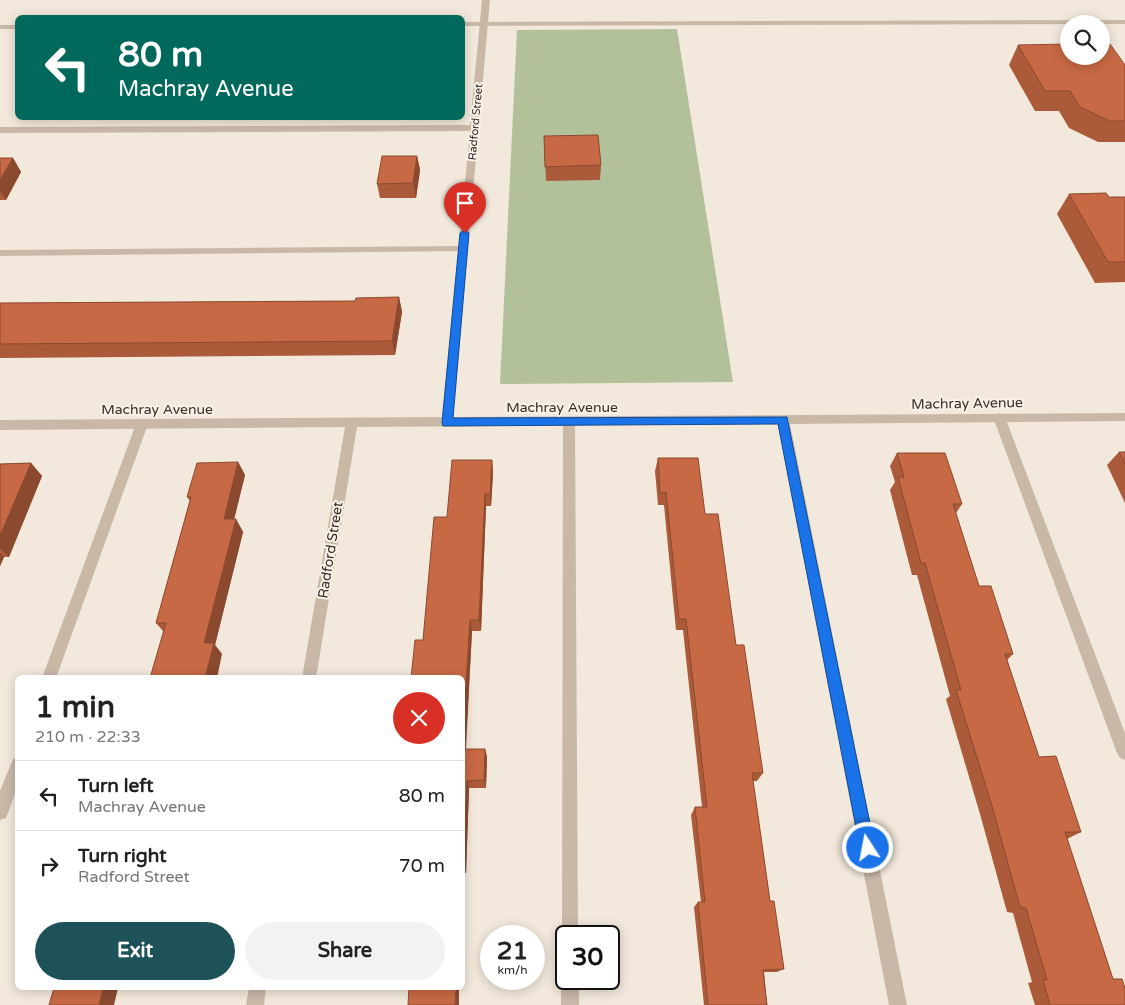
<!DOCTYPE html>
<meta charset="utf-8">
<style>
:root{--surface:#fff;--page:#f2f2f2;--text:#222;--muted:#767676;--line:#e0e0e0;--accent:#1d5258}
body{margin:0;font-family:"Varela Round",sans-serif;background:var(--page);color:var(--text);height:100vh;display:flex;flex-direction:column;font-size:19px;white-space:nowrap}
*{box-sizing:border-box;margin:0}
p{font-size:16px;color:var(--muted)}
.icon{flex:none;width:28px;height:28px;fill:none;stroke:currentColor;stroke-width:2;stroke-linecap:round;stroke-linejoin:round}
.map{position:relative;flex:1;overflow:hidden}
.drawer{position:absolute;left:15px;top:675px;width:450px;height:315px;display:flex;flex-direction:column;background:var(--surface);border-radius:8px;box-shadow:0 2px 12px #0003}
.drawer>*{flex:none}
.hud{position:absolute;left:15px;top:15px;width:450px;height:105px;border-radius:8px;box-shadow:0 2px 12px #0003;background:#00695c;color:#fff;overflow:hidden}
.tools{position:absolute;left:1060px;top:15px;display:grid;gap:10px}
.tools a{display:grid;place-items:center;width:50px;height:50px;border-radius:50%;background:var(--surface);box-shadow:0 2px 12px #0003;font-size:25px}
.speed{position:absolute;left:480px;top:925px;display:flex;gap:10px;font-size:25px;font-weight:700;text-align:center}
.speed>*{display:grid;place-content:center;width:65px;height:65px;border-radius:50%;background:var(--surface);box-shadow:0 2px 12px #0003;line-height:1}
.speed small{font-size:12px;font-weight:400}
.speed .limit{border:2px solid #111;border-radius:8px;background:#fff;color:#111}
.pin{position:absolute;display:grid;place-items:center;width:42px;height:42px;color:#fff;margin:-51px -21px;border-radius:50% 50% 50% 0;rotate:-45deg;box-shadow:0 0 5px #0007}
.pin .icon{rotate:45deg}
.me{position:absolute;width:55px;margin:-28px;rotate:349deg;stroke-linejoin:round;filter:drop-shadow(0 0 4px #0008)}
.turn{display:flex;align-items:center;gap:18px;height:105px;padding:0 20px;font-size:22px}
.turn .icon{width:65px;height:65px;stroke-width:2.5}
.turn b{display:block;font-size:35px;line-height:42px}
.round{display:grid;place-items:center;flex:none;width:52px;height:52px;border-radius:26px;background:var(--page)}
.summary{display:flex;align-items:center;justify-content:space-between;height:85px;padding:0 20px}
h1{font-size:30px;font-weight:800;line-height:38px}
.cta{display:flex;gap:10px;margin-top:auto;padding:10px 20px}
.cta a{flex:1;height:58px;border-radius:30px;background:var(--accent);color:#fff;font-size:20px;font-weight:800;line-height:58px;text-align:center}
.cta a+a{background:var(--page);color:var(--text)}
ul{padding:0;list-style:none}
li{display:flex;align-items:center;gap:15px;height:70px;padding:0 20px;border-top:1px solid var(--line)}
li div{flex:1}
li b{display:block;font-size:19px}
li em{font-style:normal}
.map>svg:first-child{display:block}
.green{fill:#b3c19b}
.lines{fill:none;stroke-linecap:round;stroke-linejoin:round}
.service{fill:#cab8a7;fill-rule:evenodd}
.minor{fill:#cab8a7;fill-rule:evenodd}
.wall{fill:#ab5a3a}
.shaded-wall{fill:#8b4a30}
.building{fill:#c76944;stroke:#8b4a30}
.route{fill:#1a73e8;stroke:#114b97}
.labels{text-anchor:middle;stroke-width:4;stroke-linejoin:round;paint-order:stroke}
.far-street-label{font-size:11px;fill:#372d28;stroke:#faf2e8}
.street-label{font-size:14px;fill:#372d28;stroke:#faf2e8}
</style>
<div class="map">
<svg width="1125" height="1005" viewBox="0 0 1125 1005">
<rect width="100%" height="100%" fill="#f2e8db"/>
<polygon class="green" points="677,29 733,382 500,384 517,30"/>
<g class="lines">
<g class="service">
<polygon points="1125,20 1125,24 462,26 462,22"/>
<rect x="0" y="25" width="18" height="4"/>
<polygon points="463,246 468,249 467,251 0,256 0,250"/>
<polygon points="999,413 1005,417 1125,733 1125,760 1120,758 1117,753 993,417"/>
<polygon points="569,417 575,422 578,936 566,936 566,943 562,936 563,422"/>
<polygon points="142,419 148,424 56,678 42,678 136,424"/>
<polygon points="18,757 18,786 6,818 0,820 0,791 13,759"/>
<polygon points="566,972 566,979 579,979 579,1005 561,1005 561,979"/>
</g>
<g class="minor">
<polygon points="482,0 490,0 453,417 1125,413 1125,421 790,424 907,1005 889,1005 778,424 357,427 316,678 302,678 345,427 0,430 0,420 442,417 470,131 0,133 0,127 470,125"/>
<polygon points="249,988 266,988 264,1005 246,1005"/>
</g>
</g>
<g class="wall">
<polygon points="1018,45 1125,65 1125,142 1098,142 1069,128 1059,111 1035,111 1009,65"/>
<polygon points="544,136 601,165 600,180 546,181"/>
<polygon points="417,156 420,170 416,198 380,198 377,184"/>
<polygon points="0,158 13,158 21,172 6,200 0,200"/>
<polygon points="1069,194 1109,197 1125,197 1125,282 1095,283 1057,214"/>
<polygon points="399,297 402,312 395,355 0,358 0,303 355,301"/>
<polygon points="1119,452 1125,452 1125,503 1107,465"/>
<polygon points="897,453 962,504 956,513 979,586 1013,654 1007,660 1039,757 1081,832 1067,839 1113,979 1125,1005 1035,1005 1028,983 1032,982 1013,913 1007,912 980,814 946,699 950,696 917,575 912,575 890,490 895,482 890,466"/>
<polygon points="658,458 705,514 736,645 763,773 757,781 753,781 770,901 784,969 777,972 764,972 767,1005 704,1005 694,907 698,902 701,902 691,815 695,807 702,807 683,630 676,630 664,505 658,505 655,471"/>
<polygon points="492,460 493,473 491,506 486,506 481,631 472,631 466,749 485,749 487,757 486,788 469,788 466,873 464,873 462,912 462,678 423,640"/>
<polygon points="238,462 245,475 234,519 236,519 243,532 215,645 222,654 163,631 156,623 190,501 187,497"/>
<polygon points="31,463 42,476 9,557 4,557 0,566 0,464"/>
</g>
<g class="shaded-wall">
<polygon points="417,156 420,170 416,198 413,183"/>
<polygon points="13,158 21,172 6,200 0,191 0,180"/>
<polygon points="399,297 402,312 395,355 392,341"/>
<polygon points="492,460 493,473 491,506 490,494"/>
<polygon points="238,462 245,475 231,532 224,519"/>
<polygon points="31,463 42,476 9,557 0,548 0,536"/>
<polygon points="485,494 486,506 481,631 479,620"/>
<polygon points="236,519 243,532 215,645 222,654 217,678 205,678 204,643"/>
<polygon points="0,553 4,557 0,566"/>
<polygon points="470,620 472,631 465,758 462,749"/>
<polygon points="485,749 487,757 486,788 484,780"/>
<polygon points="467,781 469,788 466,873 463,867"/>
<polygon points="462,870 464,873 462,912"/>
<polygon points="103,988 118,988 114,1005 99,1005"/>
<polygon points="456,988 459,988 459,1005 455,1005"/>
</g>
<g class="building">
<polygon points="1069,44 1069,56 1101,56 1101,44 1110,44 1125,65 1125,121 1110,121 1080,107 1070,91 1045,91 1018,45"/>
<polygon points="598,135 601,165 545,167 544,136"/>
<polygon points="382,156 417,156 413,183 377,184"/>
<polygon points="0,158 13,158 0,180"/>
<polygon points="1106,193 1109,197 1125,197 1125,262 1108,262 1069,194"/>
<polygon points="399,297 392,341 0,344 0,303 355,301 356,298"/>
<polygon points="1119,452 1125,452 1125,464"/>
<polygon points="897,453 945,453 962,504 953,504 979,586 991,586 1013,654 1005,654 1039,757 1056,756 1081,832 1065,832 1113,979 1122,979 1125,988 1125,1005 1050,1005 1043,980 1047,980 1026,908 1020,907 992,806 956,690 961,690 925,563 921,563 898,477 904,477"/>
<polygon points="658,458 698,458 705,514 718,514 736,645 744,645 763,773 752,773 770,901 774,901 784,969 763,970 767,1005 708,1005 698,902 705,902 695,807 707,807 686,619 679,619 666,492 660,493"/>
<polygon points="452,460 492,460 490,494 485,494 479,620 470,620 462,749 462,678 411,678 415,640 423,640 434,517 447,517"/>
<polygon points="238,462 224,519 236,519 204,643 214,643 205,678 150,678 166,623 156,623 191,497 187,497 197,463"/>
<polygon points="31,463 0,536 0,464"/>
<polygon points="462,749 485,749 484,780 467,781 463,867"/>
<polygon points="54,988 103,988 99,1005 49,1005"/>
<polygon points="409,988 456,988 455,1005 408,1005"/>
</g>
<polygon class="route" points="465,230 469,233 453,418 787,417 875,848 873,854 868,856 862,854 860,848 778,424 443,426 442,423 460,233"/>
<g class="labels">
<g class="far-street-label">
<text transform="translate(475 122) rotate(-85)" y="4">Radford Street</text>
</g>
<g class="street-label">
<text transform="translate(967 403) rotate(-1)" y="5">Machray Avenue</text>
<text x="562" y="412">Machray Avenue</text>
<text x="157" y="414">Machray Avenue</text>
<text transform="translate(330 550) rotate(-81)" y="5">Radford Street</text>
</g>
</g>
</svg>
<div class="tools">
<a><svg class="icon" aria-label="search" viewBox="0 0 24 24"><circle cx="10" cy="10" r="6"/><path d="M15 15l6 6"/></svg></a>
</div>
<div class="speed"><div>21<small>km/h</small></div><div class="limit">30</div></div>
<div class="pin" style="left:465px;top:233px;background:#d93025"><svg class="icon" aria-label="arrive" viewBox="0 0 24 24"><path d="M6 21V4h12l-3 4 3 4H6"/></svg></div>
<svg class="me" style="left:868px;top:848px" viewBox="-20 -20 40 40"><circle r="17" fill="#1a73e8" stroke="#fff" stroke-width="3"/><path d="M0-11L8 9 0 5-8 9z" fill="#fff"/></svg>
<div class="hud">
<div class="turn"><svg class="icon" aria-label="left" viewBox="0 0 24 24"><path d="M17 20v-9H6M10 6l-5 5 5 5"/></svg><div><b>80 m</b>Machray Avenue</div></div>
</div>
<section class="drawer">
<div class="summary"><div><h1>1 min</h1><p>210 m · 22:33</p></div><a class="round" style="background:#d93025;color:#fff"><svg class="icon" aria-label="close" viewBox="0 0 24 24"><path d="M6 6l12 12M18 6L6 18"/></svg></a></div>
<ul>
<li><svg class="icon" aria-label="left" viewBox="0 0 24 24"><path d="M17 20v-9H6M10 6l-5 5 5 5"/></svg><div><b>Turn left</b><p>Machray Avenue</p></div><em>80 m</em></li>
<li><svg class="icon" aria-label="right" viewBox="0 0 24 24"><path d="M7 20v-9h11M14 6l5 5-5 5"/></svg><div><b>Turn right</b><p>Radford Street</p></div><em>70 m</em></li>
</ul>
<div class="cta"><a>Exit</a><a>Share</a></div>
</section>
</div>
